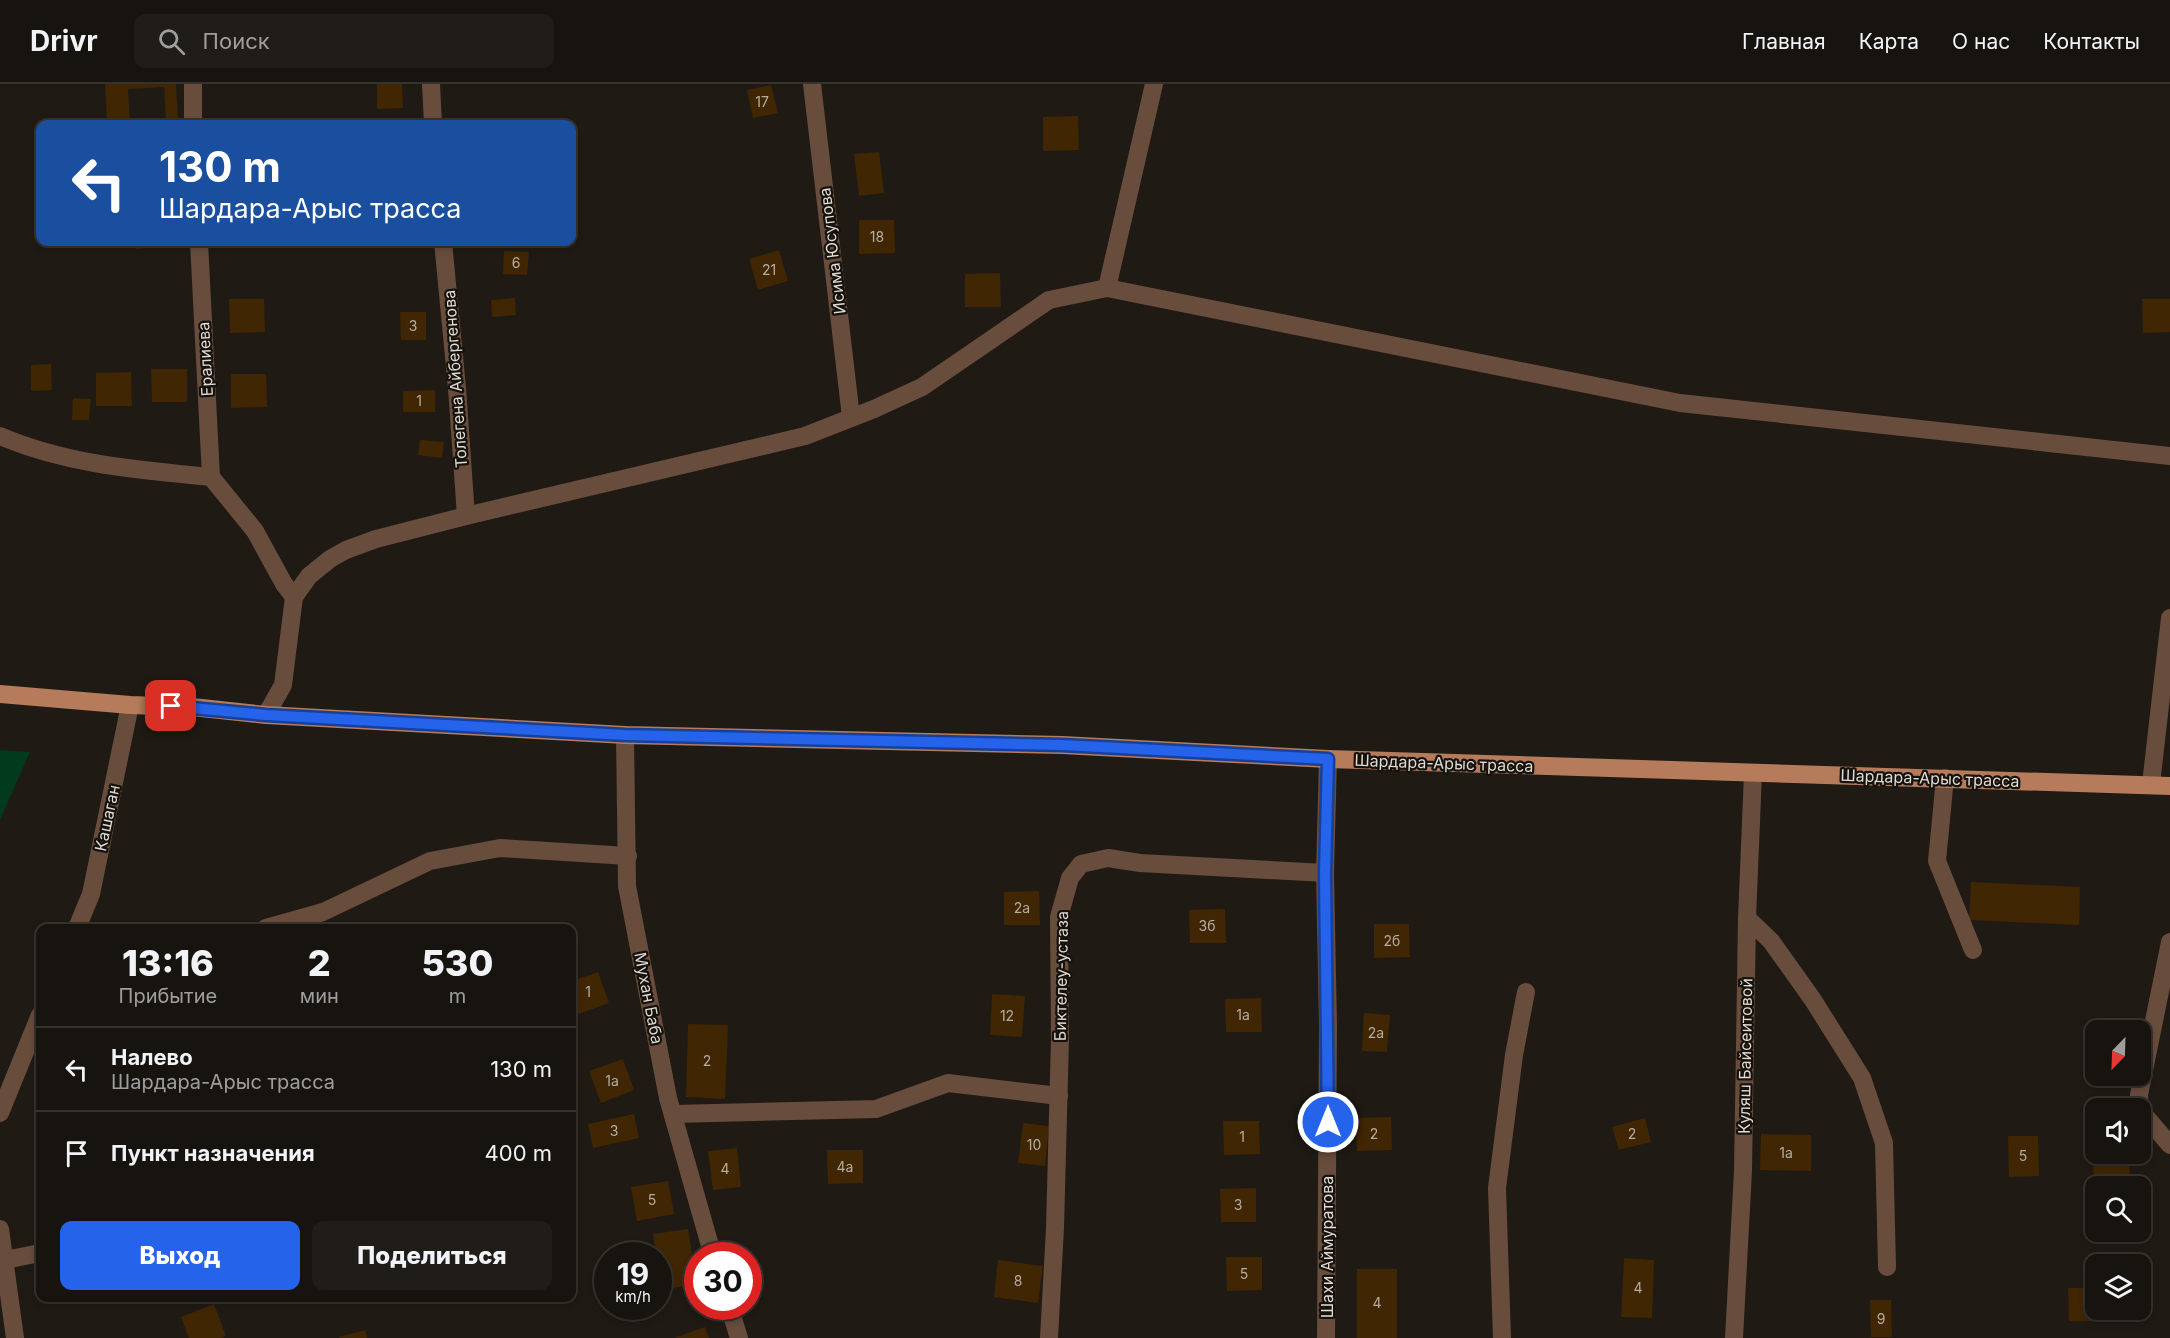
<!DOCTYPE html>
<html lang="ru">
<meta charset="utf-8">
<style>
:root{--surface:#17140f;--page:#201d18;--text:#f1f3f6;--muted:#9e9e9e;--line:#36332f;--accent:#2563eb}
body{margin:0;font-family:Inter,sans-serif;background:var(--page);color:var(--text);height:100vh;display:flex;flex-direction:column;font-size:22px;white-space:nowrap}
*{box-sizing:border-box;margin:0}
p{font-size:20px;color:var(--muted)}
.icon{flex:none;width:33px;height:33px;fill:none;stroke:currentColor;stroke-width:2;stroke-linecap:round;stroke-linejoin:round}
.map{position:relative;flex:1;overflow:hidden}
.side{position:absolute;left:36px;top:840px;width:540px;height:378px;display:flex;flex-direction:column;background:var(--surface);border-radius:12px;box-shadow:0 3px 9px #0003,0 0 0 2px var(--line)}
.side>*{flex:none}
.guide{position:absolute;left:36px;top:36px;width:540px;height:126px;border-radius:12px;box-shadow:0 3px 9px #0003,0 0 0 2px var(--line);background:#1a4fa0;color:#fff;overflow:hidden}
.needle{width:39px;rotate:203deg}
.buttons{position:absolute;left:2085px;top:936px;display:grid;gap:12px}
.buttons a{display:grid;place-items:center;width:66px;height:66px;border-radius:12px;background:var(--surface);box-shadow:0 3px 9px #0003,0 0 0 2px var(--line);font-size:30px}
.speed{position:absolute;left:594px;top:1158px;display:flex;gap:12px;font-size:30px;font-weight:700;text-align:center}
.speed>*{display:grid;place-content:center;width:78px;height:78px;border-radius:50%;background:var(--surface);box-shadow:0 3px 9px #0003,0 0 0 2px var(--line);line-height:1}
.speed small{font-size:15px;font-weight:400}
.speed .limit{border:9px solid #d22;background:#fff;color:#111}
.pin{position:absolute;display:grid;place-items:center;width:51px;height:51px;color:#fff;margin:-26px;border-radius:12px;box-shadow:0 3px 9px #0006}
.me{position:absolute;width:66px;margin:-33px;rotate:0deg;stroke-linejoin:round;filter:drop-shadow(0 0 4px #0008)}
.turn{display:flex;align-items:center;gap:21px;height:126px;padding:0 24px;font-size:27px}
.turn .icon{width:78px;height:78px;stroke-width:2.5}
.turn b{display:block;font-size:42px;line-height:51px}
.eta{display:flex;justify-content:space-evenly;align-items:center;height:102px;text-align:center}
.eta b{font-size:36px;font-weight:800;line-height:42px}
.primary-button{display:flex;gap:12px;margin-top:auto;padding:12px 24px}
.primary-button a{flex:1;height:69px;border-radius:12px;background:var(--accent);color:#fff;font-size:24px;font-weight:800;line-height:69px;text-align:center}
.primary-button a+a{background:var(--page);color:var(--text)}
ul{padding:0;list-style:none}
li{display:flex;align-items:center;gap:18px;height:84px;padding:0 24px;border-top:2px solid var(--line)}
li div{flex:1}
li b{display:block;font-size:22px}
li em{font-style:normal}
header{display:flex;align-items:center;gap:36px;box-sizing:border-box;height:84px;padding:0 30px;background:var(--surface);border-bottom:2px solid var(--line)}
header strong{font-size:28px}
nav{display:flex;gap:33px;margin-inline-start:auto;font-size:21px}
.search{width:420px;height:54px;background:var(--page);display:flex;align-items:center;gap:15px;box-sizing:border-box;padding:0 21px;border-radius:12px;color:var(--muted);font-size:22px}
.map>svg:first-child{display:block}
.green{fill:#013a1c}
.building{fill:#402603}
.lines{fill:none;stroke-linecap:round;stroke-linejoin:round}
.street{stroke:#684c3c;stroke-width:18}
.primary{stroke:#b67b5b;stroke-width:18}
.route-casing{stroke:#184099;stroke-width:15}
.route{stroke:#2563eb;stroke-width:10}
.labels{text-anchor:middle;stroke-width:4.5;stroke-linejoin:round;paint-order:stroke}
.number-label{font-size:14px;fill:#b6ada1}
.street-label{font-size:16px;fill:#dedad6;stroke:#16110b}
</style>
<header>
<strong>Drivr</strong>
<div class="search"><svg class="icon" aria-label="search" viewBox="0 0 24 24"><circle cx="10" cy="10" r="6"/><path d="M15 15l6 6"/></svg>Поиск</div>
<nav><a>Главная</a><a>Карта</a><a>О нас</a><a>Контакты</a></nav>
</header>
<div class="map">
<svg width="2170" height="1254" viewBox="0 0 2170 1254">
<rect width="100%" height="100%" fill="#1f1a14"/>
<polygon class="green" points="0,666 30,668 0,736"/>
<g class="building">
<polygon points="105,0 176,0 178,35 166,36 164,3 128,5 130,38 107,38"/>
<polygon points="377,0 402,0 403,24 377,25"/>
<polygon points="771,1 778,29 753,34 747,6"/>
<polygon points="1078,32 1079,66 1043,67 1043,33"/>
<polygon points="879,68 884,109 859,112 854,70"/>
<polygon points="859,136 894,136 895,169 859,170"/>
<polygon points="135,158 164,158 164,162 136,165"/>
<polygon points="779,166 788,197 758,206 749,175"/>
<polygon points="504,167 529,168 527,191 503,190"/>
<polygon points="1000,189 1001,223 965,223 965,190"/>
<polygon points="515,214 516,231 492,233 491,216"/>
<polygon points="229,215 264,215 265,248 230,249"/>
<polygon points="2142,215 2170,215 2170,248 2143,249"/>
<polygon points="400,228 426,228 426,256 401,256"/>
<polygon points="51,280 52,306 31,307 31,281"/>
<polygon points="151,285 187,285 187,318 152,318"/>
<polygon points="131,288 132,322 96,322 96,289"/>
<polygon points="231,290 266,290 267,323 231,324"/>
<polygon points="435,306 435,328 403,328 403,307"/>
<polygon points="73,314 91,315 89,336 72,336"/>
<polygon points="420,356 444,358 442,374 418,371"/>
<polygon points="1971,798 2080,803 2079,841 1969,836"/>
<polygon points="1039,807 1040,841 1004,841 1004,808"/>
<polygon points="1225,825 1226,859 1190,859 1189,826"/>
<polygon points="1374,840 1409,840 1410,873 1374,874"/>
<polygon points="598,888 609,919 576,931 572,919 572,897"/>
<polygon points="992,910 1025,912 1022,953 990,951"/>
<polygon points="1261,914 1262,948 1226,948 1225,915"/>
<polygon points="1364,929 1390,931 1387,968 1362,967"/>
<polygon points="688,940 728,941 725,1015 686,1013"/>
<polygon points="623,975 634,1006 601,1019 589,987"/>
<polygon points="634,1030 639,1054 593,1064 588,1040"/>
<polygon points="1391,1033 1392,1066 1357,1067 1356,1034"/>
<polygon points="1645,1034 1651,1058 1619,1066 1612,1043"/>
<polygon points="1223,1037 1259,1037 1260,1070 1224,1071"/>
<polygon points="1023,1039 1049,1042 1045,1082 1018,1079"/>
<polygon points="1761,1050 1811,1051 1811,1087 1760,1086"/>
<polygon points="2008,1052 2038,1052 2039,1092 2009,1093"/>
<polygon points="737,1064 741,1103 713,1106 708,1067"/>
<polygon points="827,1066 863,1066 863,1099 828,1100"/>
<polygon points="2129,1073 2130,1102 2094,1102 2093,1074"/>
<polygon points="668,1097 674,1130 637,1137 631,1103"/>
<polygon points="1256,1104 1256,1138 1221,1138 1220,1105"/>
<polygon points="688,1145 697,1200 661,1206 658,1172 656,1172 653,1150"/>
<polygon points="1226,1173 1262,1173 1262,1206 1227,1207"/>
<polygon points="1624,1174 1654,1176 1652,1234 1621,1233"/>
<polygon points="998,1176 1043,1182 1038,1219 994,1213"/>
<rect x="1357" y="1185" width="40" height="69"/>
<polygon points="2068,1204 2096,1204 2096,1226 2104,1226 2105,1237 2069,1237"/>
<polygon points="160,1214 182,1214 162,1221"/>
<polygon points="1870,1216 1891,1216 1892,1253 1871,1253"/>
<polygon points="214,1220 226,1252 220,1254 189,1254 181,1233"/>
<polygon points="705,1243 709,1254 674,1254"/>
<polygon points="365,1246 367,1254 339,1254 339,1253"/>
</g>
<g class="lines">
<g class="street">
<polyline points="193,0 193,40"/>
<polyline points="431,0 433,40"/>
<polyline points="812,0 851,333"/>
<polyline points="199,158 211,393"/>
<polyline points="443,158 457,304 466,432"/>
<polyline points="1107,204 1154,0"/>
<path d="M0 352C68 381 139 386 211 393L255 447 284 500 294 513"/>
<polyline points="266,631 283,601 294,513 309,492 330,475 346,466 376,455 466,432 805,352 874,325 922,303 1049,216 1107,204 1680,319 2170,372"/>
<polyline points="625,651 627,802 668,1014 713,1172"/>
<polyline points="1945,694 1937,777 1973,866"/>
<polyline points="2151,700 2170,534"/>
<polyline points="1747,834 1771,857 1813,916 1862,994 1884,1059 1887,1183"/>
<polyline points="77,844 91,810 130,621"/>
<polyline points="266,844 323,828 430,777 500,764 628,772"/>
<polyline points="2140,1024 2139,1011 2170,858"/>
<polyline points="2140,1026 2170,1061"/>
<polyline points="0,1029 40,931"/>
<polyline points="674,1030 876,1025 948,999 1059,1012"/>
<polyline points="0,1145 15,1254"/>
<polyline points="5,1176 40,1169"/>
<polyline points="729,1222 739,1254"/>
<polyline points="1049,1254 1055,1144 1060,954 1059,833 1070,794 1081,780 1108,774 1140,779 1325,789"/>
<polyline points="1326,1254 1328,942 1325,789 1328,675"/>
<polyline points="1502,1254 1497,1104 1514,971 1526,908"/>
<polyline points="1734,1254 1743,1087 1747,834 1753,689"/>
</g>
<polyline class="primary" points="0,610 130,621 192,623 266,631 625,651 1062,661 1328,675 2170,702"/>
</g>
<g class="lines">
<g class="route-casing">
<polyline id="route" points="171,622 266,631 625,651 1062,661 1328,675 1325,789 1328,1038"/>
</g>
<use href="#route" class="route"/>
</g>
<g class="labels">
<g class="number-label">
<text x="762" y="23">17</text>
<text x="877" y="158">18</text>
<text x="516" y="184">6</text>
<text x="769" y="191">21</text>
<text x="413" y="247">3</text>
<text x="419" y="322">1</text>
<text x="1022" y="829">2а</text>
<text x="1207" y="847">3б</text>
<text x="1392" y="862">2б</text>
<text x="588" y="913">1</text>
<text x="1243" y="936">1а</text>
<text x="1007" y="937">12</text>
<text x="1376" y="954">2а</text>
<text x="707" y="982">2</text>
<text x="612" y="1002">1а</text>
<text x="614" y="1052">3</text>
<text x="1374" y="1055">2</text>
<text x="1632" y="1055">2</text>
<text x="1242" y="1058">1</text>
<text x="1034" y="1066">10</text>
<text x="1786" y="1074">1а</text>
<text x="2023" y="1077">5</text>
<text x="845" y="1088">4а</text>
<text x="725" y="1090">4</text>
<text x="652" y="1121">5</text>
<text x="1238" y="1126">3</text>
<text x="1244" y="1195">5</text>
<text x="1018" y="1202">8</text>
<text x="1638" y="1209">4</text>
<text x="1377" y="1224">4</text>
<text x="1881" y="1240">9</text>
</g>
<g class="street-label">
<text transform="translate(832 167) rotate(-97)" y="6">Исима Юсупова</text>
<text transform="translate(205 275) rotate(-93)" y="6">Ералиева</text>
<text transform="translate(455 295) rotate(-94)" y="6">Толегена Айбергенова</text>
<text transform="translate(1444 679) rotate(2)" y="6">Шардара-Арыс трасса</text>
<text transform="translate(1930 694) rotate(2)" y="6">Шардара-Арыс трасса</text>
<text transform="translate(107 734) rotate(-78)" y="6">Кашаган</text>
<text transform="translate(1061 892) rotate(-89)" y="6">Биктелеу-устаза</text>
<text transform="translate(649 914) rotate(79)" y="6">Мухан Баба</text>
<text transform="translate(1745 972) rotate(-89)" y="6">Куляш Байсеитовой</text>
<text transform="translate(1327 1163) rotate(-90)" y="6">Шахи Аймуратова</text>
</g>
</g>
</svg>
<div class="buttons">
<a><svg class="needle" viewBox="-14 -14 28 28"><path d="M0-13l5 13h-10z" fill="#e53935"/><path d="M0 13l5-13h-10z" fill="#9e9e9e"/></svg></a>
<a><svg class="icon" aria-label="sound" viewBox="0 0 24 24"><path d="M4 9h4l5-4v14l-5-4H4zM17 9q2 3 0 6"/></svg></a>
<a><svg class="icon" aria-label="search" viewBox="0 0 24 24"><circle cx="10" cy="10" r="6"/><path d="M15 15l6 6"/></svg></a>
<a><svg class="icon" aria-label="layers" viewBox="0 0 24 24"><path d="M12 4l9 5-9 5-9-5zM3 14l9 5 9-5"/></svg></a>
</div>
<div class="speed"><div>19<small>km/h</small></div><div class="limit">30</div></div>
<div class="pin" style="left:171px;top:622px;background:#d93025"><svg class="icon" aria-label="arrive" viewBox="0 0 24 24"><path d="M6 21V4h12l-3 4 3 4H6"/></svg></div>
<svg class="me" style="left:1328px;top:1038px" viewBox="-20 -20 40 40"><circle r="17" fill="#2563eb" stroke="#fff" stroke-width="3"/><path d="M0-11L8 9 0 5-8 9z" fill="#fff"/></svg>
<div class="guide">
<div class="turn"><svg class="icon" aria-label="left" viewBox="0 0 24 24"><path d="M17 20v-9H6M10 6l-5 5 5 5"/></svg><div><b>130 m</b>Шардара-Арыс трасса</div></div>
</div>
<section class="side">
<div class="eta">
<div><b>13:16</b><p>Прибытие</p></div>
<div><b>2</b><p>мин</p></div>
<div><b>530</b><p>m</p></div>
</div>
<ul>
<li><svg class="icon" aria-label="left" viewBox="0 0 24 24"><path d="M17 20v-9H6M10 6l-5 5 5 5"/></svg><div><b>Налево</b><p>Шардара-Арыс трасса</p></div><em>130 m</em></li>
<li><svg class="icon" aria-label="arrive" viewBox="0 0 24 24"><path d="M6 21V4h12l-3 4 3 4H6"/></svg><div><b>Пункт назначения</b></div><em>400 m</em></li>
</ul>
<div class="primary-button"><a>Выход</a><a>Поделиться</a></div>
</section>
</div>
